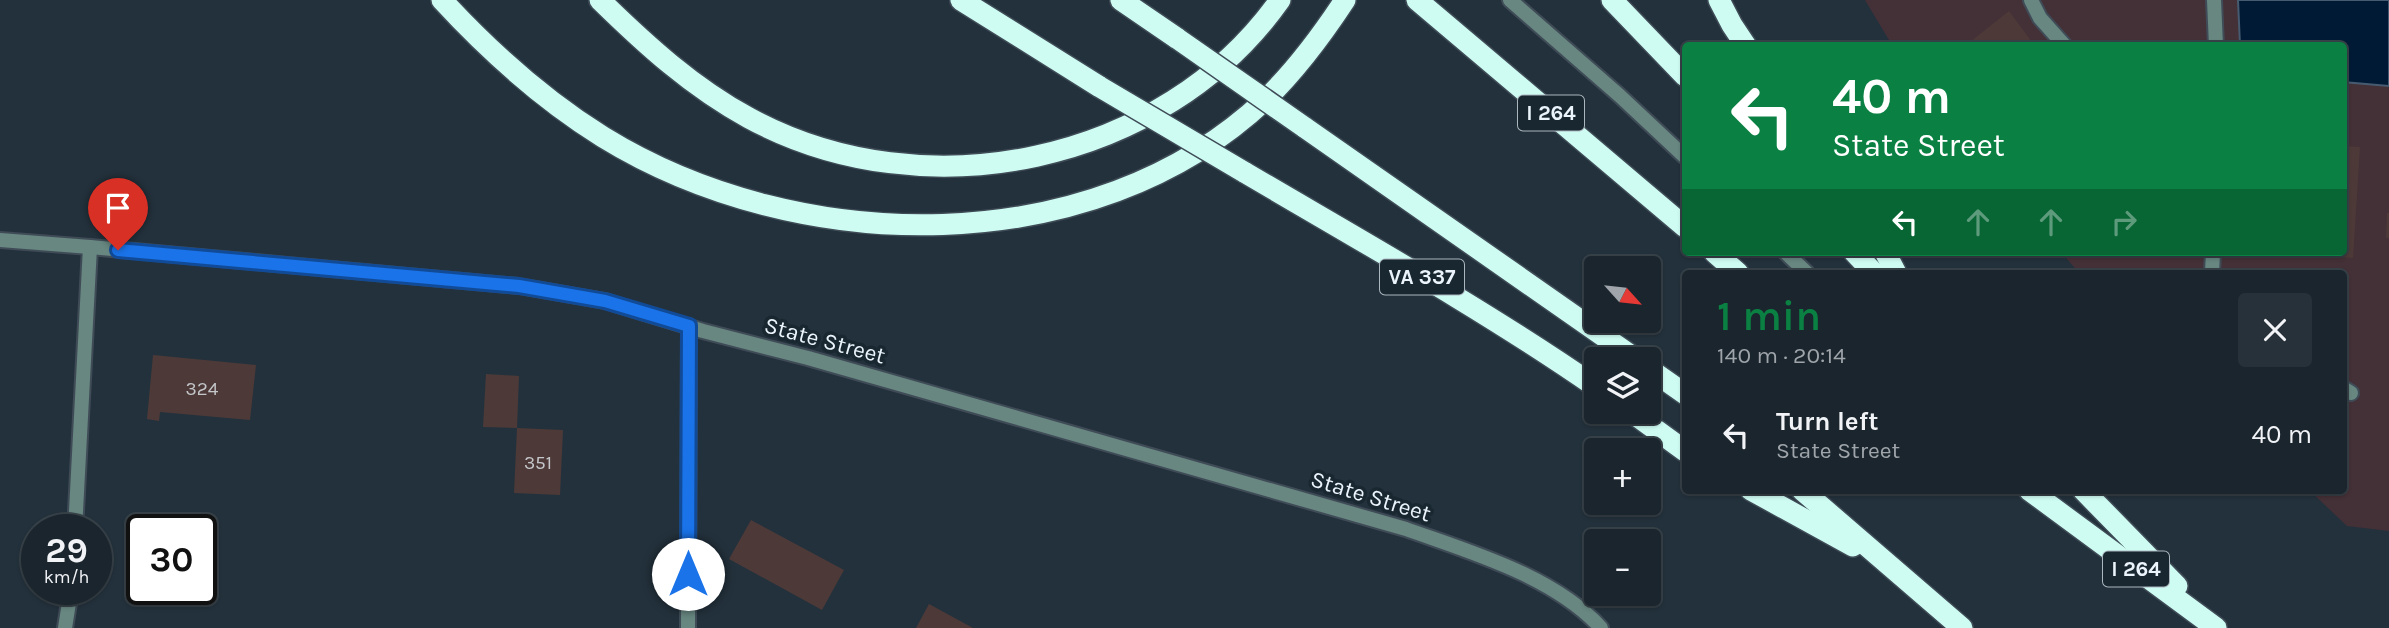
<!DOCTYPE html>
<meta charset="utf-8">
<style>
:root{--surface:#1a252d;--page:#273139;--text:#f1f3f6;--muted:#9fa5aa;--line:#384249;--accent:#0b8043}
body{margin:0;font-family:Karla,sans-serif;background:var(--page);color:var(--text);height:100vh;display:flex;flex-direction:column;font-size:26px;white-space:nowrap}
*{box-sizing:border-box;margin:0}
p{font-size:23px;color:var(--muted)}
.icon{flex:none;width:38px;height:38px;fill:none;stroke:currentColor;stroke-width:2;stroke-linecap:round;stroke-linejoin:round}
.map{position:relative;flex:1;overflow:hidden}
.drawer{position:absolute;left:1682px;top:270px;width:665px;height:224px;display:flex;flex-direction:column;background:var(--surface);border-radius:7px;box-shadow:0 2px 5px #0004,0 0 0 2px var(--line)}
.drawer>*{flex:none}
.guide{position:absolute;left:1682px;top:42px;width:665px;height:214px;border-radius:7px;box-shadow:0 2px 5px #0004,0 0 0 2px var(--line);background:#0b8043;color:#fff;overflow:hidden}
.needle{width:46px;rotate:117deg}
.buttons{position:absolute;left:1584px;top:256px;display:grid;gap:14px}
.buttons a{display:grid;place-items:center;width:77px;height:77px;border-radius:7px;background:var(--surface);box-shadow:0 2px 5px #0004,0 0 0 2px var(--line);font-size:35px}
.speed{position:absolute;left:21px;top:514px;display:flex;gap:14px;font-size:35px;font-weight:700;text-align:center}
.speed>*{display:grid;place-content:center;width:91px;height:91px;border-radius:50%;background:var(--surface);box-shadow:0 2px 5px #0004,0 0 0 2px var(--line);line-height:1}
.speed small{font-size:18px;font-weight:400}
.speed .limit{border:4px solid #111;border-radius:10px;background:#fff;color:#111}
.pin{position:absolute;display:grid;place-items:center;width:60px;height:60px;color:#fff;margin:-72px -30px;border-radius:50% 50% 50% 0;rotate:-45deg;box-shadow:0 0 7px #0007}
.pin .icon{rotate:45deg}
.me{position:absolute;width:77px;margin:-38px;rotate:0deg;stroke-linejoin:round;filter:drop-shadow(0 0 5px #0008)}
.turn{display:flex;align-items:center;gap:24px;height:147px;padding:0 35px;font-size:32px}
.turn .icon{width:91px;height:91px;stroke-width:2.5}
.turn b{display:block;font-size:49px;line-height:60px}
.lanes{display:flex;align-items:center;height:66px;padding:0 35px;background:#0003;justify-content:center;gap:35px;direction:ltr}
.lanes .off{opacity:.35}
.round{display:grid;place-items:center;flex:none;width:74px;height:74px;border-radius:7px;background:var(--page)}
.overview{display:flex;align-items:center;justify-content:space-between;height:119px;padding:0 35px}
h1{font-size:42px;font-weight:600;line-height:52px;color:var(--accent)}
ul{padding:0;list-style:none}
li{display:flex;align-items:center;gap:21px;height:91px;padding:0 35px}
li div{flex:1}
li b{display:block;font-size:26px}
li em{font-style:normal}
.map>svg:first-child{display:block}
.industrial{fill:#443037}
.water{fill:#001a35;stroke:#465b70;stroke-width:2}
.building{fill:#4d3a38}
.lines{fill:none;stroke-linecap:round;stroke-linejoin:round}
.service-casing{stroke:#3f4c57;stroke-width:18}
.minor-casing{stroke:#3f4c57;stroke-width:18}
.tertiary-casing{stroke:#3f4c57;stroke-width:18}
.motorway-casing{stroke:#3f4c57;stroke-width:24}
.service{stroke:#688781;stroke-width:14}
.minor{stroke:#688781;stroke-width:14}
.tertiary{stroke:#688781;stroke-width:14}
.motorway{stroke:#cefcf3;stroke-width:21}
.motorway-bridge-casing{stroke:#3f4c57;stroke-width:24;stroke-linecap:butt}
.motorway-bridge{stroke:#cefcf3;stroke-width:21}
.route-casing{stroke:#114b97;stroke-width:18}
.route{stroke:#1a73e8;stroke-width:12}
.labels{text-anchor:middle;stroke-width:7;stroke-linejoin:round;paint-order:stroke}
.number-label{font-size:19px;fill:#c4c6ca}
.shield{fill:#192731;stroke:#acb6be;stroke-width:2}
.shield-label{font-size:21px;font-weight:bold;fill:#ebf4fb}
.street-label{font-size:23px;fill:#ebf4fb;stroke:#192731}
</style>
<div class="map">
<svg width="2389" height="628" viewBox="0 0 2389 628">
<rect width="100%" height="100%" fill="#23313c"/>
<polygon class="industrial" points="1865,0 2389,0 2389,531 2347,526 2309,490 2343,490 2343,273 2079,273 2061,252 2343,252 2343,46 1892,45"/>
<polygon class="water" points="2238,0 2389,0 2389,86 2343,82 2343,46 2240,45"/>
<g class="building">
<polygon points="2009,11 2035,46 1965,46"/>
<polygon points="2343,146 2360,147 2353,258 2310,255 2310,252 2343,252"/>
<polygon points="2387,213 2389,213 2389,238 2386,238"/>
<polygon points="153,355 256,365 250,420 160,412 159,421 147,419"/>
<polygon points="486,374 519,376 517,428 563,430 560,495 514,493 517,428 483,427"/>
<polygon points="751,520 844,570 822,610 729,559"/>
<polygon points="929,604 973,628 916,628"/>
</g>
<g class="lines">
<g class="service-casing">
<g id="service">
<polyline points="1510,0 1620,96 1685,157"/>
<polyline points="2031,0 2040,18 2065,46"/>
<polyline points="2214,0 2216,46"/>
<polyline points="1785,252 1807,273"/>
<polyline points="2212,273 2213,252"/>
<polyline points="2343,388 2351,393"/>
</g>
</g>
<g class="minor-casing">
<g id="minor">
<path d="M90 247 519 286 605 301 703 331 808 358 1406 529C1470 552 1554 576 1601 628"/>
<polyline points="688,628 689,326"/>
</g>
</g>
<g class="tertiary-casing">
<g id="tertiary">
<polyline points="0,240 90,247 75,530"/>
<polyline points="65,628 71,590"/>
</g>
</g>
<g class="motorway-casing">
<g id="motorway">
<path d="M442 0C490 52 542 99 603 137 798 257 1093 263 1266 99 1296 70 1322 35 1345 0"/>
<path d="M600 0C646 45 692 87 749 118 924 213 1164 164 1280 0"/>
<polyline points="961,0 1100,87"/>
<polyline points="1121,0 1178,39"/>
<polyline points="1417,0 1685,227"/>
<polyline points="1612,0 1685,76"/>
<polyline points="1719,0 1732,25 1746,46"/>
<polyline points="1304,127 1636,359"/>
<path d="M1244 172C1363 242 1483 309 1596 387"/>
<polyline points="1714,252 1738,273"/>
<polyline points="1854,252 1874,273"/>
<polyline points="1885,252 1896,273"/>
<polyline points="1648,368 1685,394"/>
<polyline points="1630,411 1685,451"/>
<polyline points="1751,490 1853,546"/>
<polyline points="1802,490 1962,628"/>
<polyline points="2029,490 2216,628"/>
<polyline points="2083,490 2177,586"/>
</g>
</g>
<use href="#service" class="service"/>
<use href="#minor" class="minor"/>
<use href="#tertiary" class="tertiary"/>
<use href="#motorway" class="motorway"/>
<g class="motorway-bridge-casing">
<g id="motorway-bridge">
<polyline points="1178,39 1304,127"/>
<polyline points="1100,87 1244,172"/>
</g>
</g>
<use href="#motorway-bridge" class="motorway-bridge"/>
</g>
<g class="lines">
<g class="route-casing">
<polyline id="route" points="118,250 519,286 605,301 689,326 688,574"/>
</g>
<use href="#route" class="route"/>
</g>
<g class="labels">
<g class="number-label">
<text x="202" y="395">324</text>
<text x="538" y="469">351</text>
</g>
<g class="shield">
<rect x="1518" y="95.5" width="66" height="35" rx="5"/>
<rect x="1380" y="259.5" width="84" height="35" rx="5"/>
<rect x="2103" y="551.5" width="66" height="35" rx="5"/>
</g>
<g class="shield-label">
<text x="1551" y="120">I 264</text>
<text x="1422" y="284">VA 337</text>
<text x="2136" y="576">I 264</text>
</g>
<g class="street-label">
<text transform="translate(825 340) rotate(15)" y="8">State Street</text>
<text transform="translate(1371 496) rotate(17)" y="8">State Street</text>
</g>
</g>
</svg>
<div class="buttons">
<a><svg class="needle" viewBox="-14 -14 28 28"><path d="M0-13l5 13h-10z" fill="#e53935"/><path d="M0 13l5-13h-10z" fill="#9fa5aa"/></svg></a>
<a><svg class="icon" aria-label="layers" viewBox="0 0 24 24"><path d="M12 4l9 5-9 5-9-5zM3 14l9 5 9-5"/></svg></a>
<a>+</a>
<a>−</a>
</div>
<div class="speed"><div>29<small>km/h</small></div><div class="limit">30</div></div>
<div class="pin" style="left:118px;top:250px;background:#d93025"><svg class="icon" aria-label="arrive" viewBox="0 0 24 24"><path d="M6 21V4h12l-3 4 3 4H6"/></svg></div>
<svg class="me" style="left:688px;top:574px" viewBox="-20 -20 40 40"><circle r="19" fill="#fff"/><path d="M0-13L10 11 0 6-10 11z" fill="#1a73e8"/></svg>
<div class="guide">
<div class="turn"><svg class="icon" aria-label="left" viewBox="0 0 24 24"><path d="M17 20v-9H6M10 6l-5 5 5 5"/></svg><div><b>40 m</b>State Street</div></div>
<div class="lanes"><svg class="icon" aria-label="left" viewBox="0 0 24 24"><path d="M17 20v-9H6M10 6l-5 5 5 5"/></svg><svg class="icon off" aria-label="ahead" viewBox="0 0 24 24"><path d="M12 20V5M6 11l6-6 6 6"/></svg><svg class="icon off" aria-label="ahead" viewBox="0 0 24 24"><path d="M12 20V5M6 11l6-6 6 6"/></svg><svg class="icon off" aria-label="right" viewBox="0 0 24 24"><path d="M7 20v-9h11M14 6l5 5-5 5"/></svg></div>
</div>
<section class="drawer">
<div class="overview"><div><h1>1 min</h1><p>140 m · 20:14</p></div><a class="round"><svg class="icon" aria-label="close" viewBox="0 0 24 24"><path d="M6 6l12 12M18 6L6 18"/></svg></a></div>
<ul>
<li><svg class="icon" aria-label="left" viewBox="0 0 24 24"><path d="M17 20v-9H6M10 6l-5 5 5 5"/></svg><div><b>Turn left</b><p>State Street</p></div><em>40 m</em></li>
</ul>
</section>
</div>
